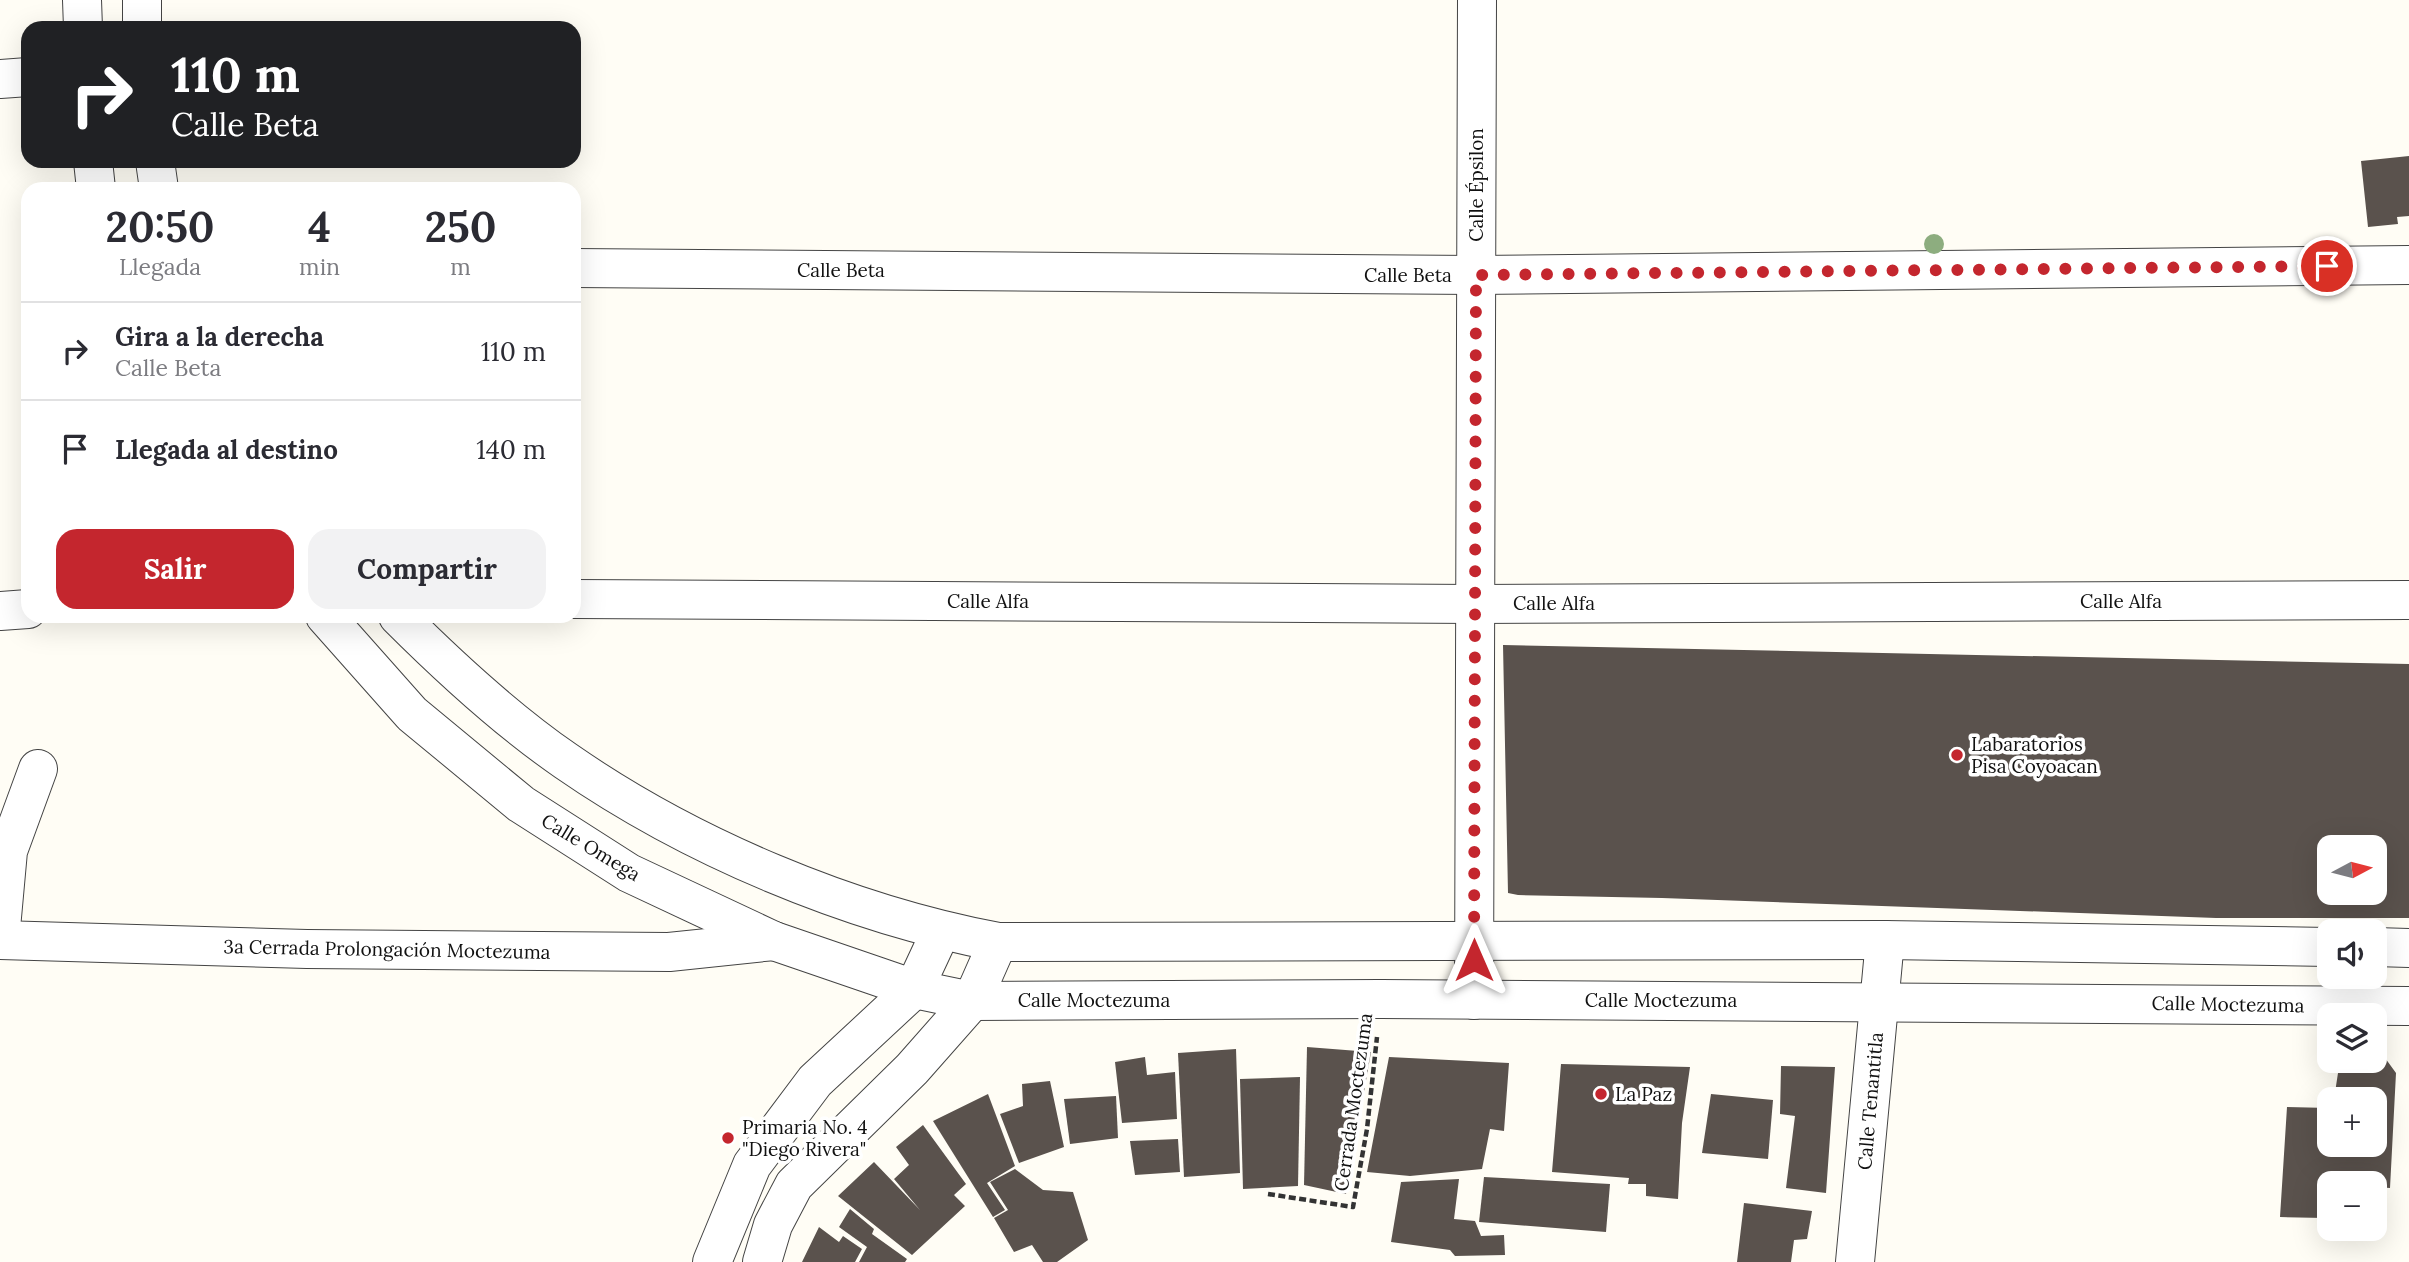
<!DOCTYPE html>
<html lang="es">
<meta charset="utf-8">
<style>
:root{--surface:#fff;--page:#f2f2f3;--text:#2b2b33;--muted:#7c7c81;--line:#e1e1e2;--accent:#c4262e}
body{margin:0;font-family:Lora,serif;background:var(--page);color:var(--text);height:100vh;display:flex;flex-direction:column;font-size:26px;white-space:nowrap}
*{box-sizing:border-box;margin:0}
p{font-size:23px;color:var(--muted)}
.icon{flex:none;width:38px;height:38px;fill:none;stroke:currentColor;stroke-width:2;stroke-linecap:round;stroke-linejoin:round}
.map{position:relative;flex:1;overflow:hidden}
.sheet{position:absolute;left:21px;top:182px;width:560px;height:441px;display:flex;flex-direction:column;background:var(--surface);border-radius:21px;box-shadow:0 7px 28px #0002}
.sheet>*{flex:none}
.banner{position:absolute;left:21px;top:21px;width:560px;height:147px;border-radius:21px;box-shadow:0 7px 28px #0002;background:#202124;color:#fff;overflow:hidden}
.needle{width:46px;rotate:83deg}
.fabs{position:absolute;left:2317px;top:835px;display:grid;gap:14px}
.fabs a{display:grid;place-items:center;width:70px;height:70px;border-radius:14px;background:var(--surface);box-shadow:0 7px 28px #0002;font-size:35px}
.pin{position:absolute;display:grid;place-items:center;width:60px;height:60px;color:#fff;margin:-30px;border:4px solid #fff;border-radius:50%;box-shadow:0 2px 7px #0007}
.me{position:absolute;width:77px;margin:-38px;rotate:0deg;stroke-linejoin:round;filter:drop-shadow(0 0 5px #0008)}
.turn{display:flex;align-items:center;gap:24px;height:147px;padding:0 35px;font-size:32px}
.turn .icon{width:91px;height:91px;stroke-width:2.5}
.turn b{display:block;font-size:49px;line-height:60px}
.eta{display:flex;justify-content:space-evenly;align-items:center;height:119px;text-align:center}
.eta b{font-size:42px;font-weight:800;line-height:49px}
.primary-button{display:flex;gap:14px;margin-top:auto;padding:14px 35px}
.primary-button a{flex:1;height:80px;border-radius:21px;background:var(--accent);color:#fff;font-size:28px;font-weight:800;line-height:80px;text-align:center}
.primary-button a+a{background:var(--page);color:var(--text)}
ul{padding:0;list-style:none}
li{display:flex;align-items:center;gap:21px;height:98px;padding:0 35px;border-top:2px solid var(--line)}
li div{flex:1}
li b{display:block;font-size:26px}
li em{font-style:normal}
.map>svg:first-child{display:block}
.building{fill:#5a524d;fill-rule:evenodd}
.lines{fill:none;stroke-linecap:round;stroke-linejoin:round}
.minor-casing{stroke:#444;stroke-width:40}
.tertiary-casing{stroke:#444;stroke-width:40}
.path{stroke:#333;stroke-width:4.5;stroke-dasharray:7 3.5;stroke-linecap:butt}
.minor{stroke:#fff;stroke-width:38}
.tertiary{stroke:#fff;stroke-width:38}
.tree{fill:#8dad7f}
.route{stroke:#c4262e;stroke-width:12;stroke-dasharray:0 21.6}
.poi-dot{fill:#c4262e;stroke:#fff;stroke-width:2.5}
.labels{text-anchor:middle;stroke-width:7;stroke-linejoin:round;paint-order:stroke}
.street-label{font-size:19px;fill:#111;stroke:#fff}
.poi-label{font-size:19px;fill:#111;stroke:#fff;text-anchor:start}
</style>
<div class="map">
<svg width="2409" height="1262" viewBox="0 0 2409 1262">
<rect width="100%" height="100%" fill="#fffdf5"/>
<g class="building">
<polygon points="2409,156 2409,216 2397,217 2398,224 2368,227 2361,161"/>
<path d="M1503 645 2409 664V918H2216L1662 898 1518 895 1508 893ZM2329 847H2375V892H2329Z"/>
<polygon points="1307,1047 1371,1052 1346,1194 1304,1185"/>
<polygon points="1236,1049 1240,1173 1184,1177 1178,1053"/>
<polygon points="2380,1051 2396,1073 2390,1188 2375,1187 2375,1183 2329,1183 2326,1184 2325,1218 2280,1217 2287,1107 2329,1108 2329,1144 2375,1144 2375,1099 2334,1099 2340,1060 2375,1060 2375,1052"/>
<polygon points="1145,1057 1147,1075 1175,1072 1177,1119 1122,1123 1115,1062"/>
<polygon points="1389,1057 1509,1063 1504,1131 1490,1129 1482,1169 1410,1176 1367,1172"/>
<polygon points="1561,1064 1690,1067 1682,1123 1678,1199 1646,1196 1646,1184 1628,1184 1629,1178 1552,1172"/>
<polygon points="1781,1066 1835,1067 1826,1193 1786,1188 1795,1116 1780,1114"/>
<polygon points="1300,1077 1298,1186 1243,1189 1240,1079"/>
<polygon points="1050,1081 1064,1147 1019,1163 1000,1114 1023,1106 1022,1084"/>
<polygon points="988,1094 1015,1166 987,1183 1005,1210 993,1217 933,1121"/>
<polygon points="1711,1094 1773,1100 1768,1159 1702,1153"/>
<polygon points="1116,1096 1118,1138 1070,1144 1064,1099"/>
<polygon points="923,1125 966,1184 954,1195 965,1206 912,1255 838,1196 874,1162 920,1210 894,1179 909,1165 896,1147"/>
<polygon points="1178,1139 1180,1172 1135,1175 1130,1141"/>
<polygon points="1015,1169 1043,1190 1073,1192 1088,1240 1057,1262 1043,1262 1032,1245 1014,1252 994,1218 1008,1210 990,1182"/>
<polygon points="1484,1177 1610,1184 1606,1232 1479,1222"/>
<polygon points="1459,1179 1454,1219 1475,1221 1481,1236 1504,1235 1505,1255 1455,1256 1450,1250 1391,1242 1401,1182"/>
<polygon points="1744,1203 1812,1211 1807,1239 1794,1240 1791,1262 1737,1262"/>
<polygon points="850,1209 874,1229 872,1234 907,1259 905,1262 859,1262 867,1247 839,1227"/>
<polygon points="819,1227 839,1242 843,1236 862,1249 855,1262 802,1262"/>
</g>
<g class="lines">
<g class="minor-casing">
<g id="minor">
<polyline points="0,79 28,77"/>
<polyline points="574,268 1476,275 2409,265"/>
<polyline points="574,599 1475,604 2409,600"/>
<polyline points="0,611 28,609"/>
<polyline points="0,939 8,851 38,769"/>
<polyline points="0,940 307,949 669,952 774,941"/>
<polyline points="1474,1000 1477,0"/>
<polyline points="712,1262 752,1165 815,1081 914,989 941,931"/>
<polyline points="762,1262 773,1225 794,1185 912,1069 972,1001 998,942"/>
<polyline points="1855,1262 1885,940"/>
</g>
</g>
<g class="tertiary-casing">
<g id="tertiary">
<polyline points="82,0 83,28"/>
<polyline points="142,0 142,28"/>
<polyline points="93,161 96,189"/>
<polyline points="155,161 159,189"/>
<polyline points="325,616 412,714 521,804 629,873 774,941 914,989 972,1001 1381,999 2409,1006"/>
<path d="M398 616C450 668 505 719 566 761 690 847 849 914 998 942L1885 940 2329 947"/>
<polyline points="2375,947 2409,948"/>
</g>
</g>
<polyline class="path" points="1268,1194 1353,1207 1367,1129 1377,1037"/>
<use href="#minor" class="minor"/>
<use href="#tertiary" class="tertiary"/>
</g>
<circle class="tree" cx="1934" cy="244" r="10"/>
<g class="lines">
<polyline class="route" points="1474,960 1476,275 2327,266"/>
</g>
<g class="poi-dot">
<circle cx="1957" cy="755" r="7"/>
<circle cx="1601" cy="1094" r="7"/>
<circle cx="728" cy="1138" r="7"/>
</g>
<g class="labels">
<g class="street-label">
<text transform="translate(1476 185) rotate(-90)" y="7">Calle Épsilon</text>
<text x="841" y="277">Calle Beta</text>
<text x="1408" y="282">Calle Beta</text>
<text x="988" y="608">Calle Alfa</text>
<text x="2121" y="608">Calle Alfa</text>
<text x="1554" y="610">Calle Alfa</text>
<text transform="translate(591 847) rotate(31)" y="7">Calle Omega</text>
<text transform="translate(387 949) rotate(1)" y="7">3a Cerrada Prolongación Moctezuma</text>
<text x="1094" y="1007">Calle Moctezuma</text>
<text x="1661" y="1007">Calle Moctezuma</text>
<text transform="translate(2228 1004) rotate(1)" y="7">Calle Moctezuma</text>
<text transform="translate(1870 1101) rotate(-85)" y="7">Calle Tenantitla</text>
<text transform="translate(1353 1102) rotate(-82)" y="7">Cerrada Moctezuma</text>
</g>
<g class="poi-label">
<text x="1971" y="751">Labaratorios<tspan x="1971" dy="22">Pisa Coyoacan</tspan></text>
<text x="1615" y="1101">La Paz</text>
<text x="742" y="1134">Primaria No. 4<tspan x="742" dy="22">"Diego Rivera"</tspan></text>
</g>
</g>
</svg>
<div class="fabs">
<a><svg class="needle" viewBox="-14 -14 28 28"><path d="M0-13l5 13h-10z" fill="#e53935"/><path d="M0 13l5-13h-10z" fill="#7c7c81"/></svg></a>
<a><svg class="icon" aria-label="sound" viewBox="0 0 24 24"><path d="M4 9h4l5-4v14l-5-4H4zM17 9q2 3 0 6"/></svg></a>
<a><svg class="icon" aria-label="layers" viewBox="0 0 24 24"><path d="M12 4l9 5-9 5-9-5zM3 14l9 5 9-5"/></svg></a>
<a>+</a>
<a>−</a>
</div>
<div class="pin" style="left:2327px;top:266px;background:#d93025"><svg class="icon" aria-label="arrive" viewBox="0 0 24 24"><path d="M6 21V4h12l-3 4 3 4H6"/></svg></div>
<svg class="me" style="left:1474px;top:960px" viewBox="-20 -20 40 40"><path d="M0-17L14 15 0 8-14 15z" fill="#c4262e" stroke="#fff" stroke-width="4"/></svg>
<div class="banner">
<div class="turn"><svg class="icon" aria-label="right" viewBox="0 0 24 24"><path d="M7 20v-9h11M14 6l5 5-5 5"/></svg><div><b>110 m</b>Calle Beta</div></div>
</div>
<section class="sheet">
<div class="eta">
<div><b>20:50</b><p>Llegada</p></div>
<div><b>4</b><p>min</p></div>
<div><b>250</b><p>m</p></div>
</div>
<ul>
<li><svg class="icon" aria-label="right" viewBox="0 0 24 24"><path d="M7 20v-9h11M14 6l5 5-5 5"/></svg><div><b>Gira a la derecha</b><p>Calle Beta</p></div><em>110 m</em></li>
<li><svg class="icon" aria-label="arrive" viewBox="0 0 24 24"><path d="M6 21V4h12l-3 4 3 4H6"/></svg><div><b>Llegada al destino</b></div><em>140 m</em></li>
</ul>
<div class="primary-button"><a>Salir</a><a>Compartir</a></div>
</section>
</div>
